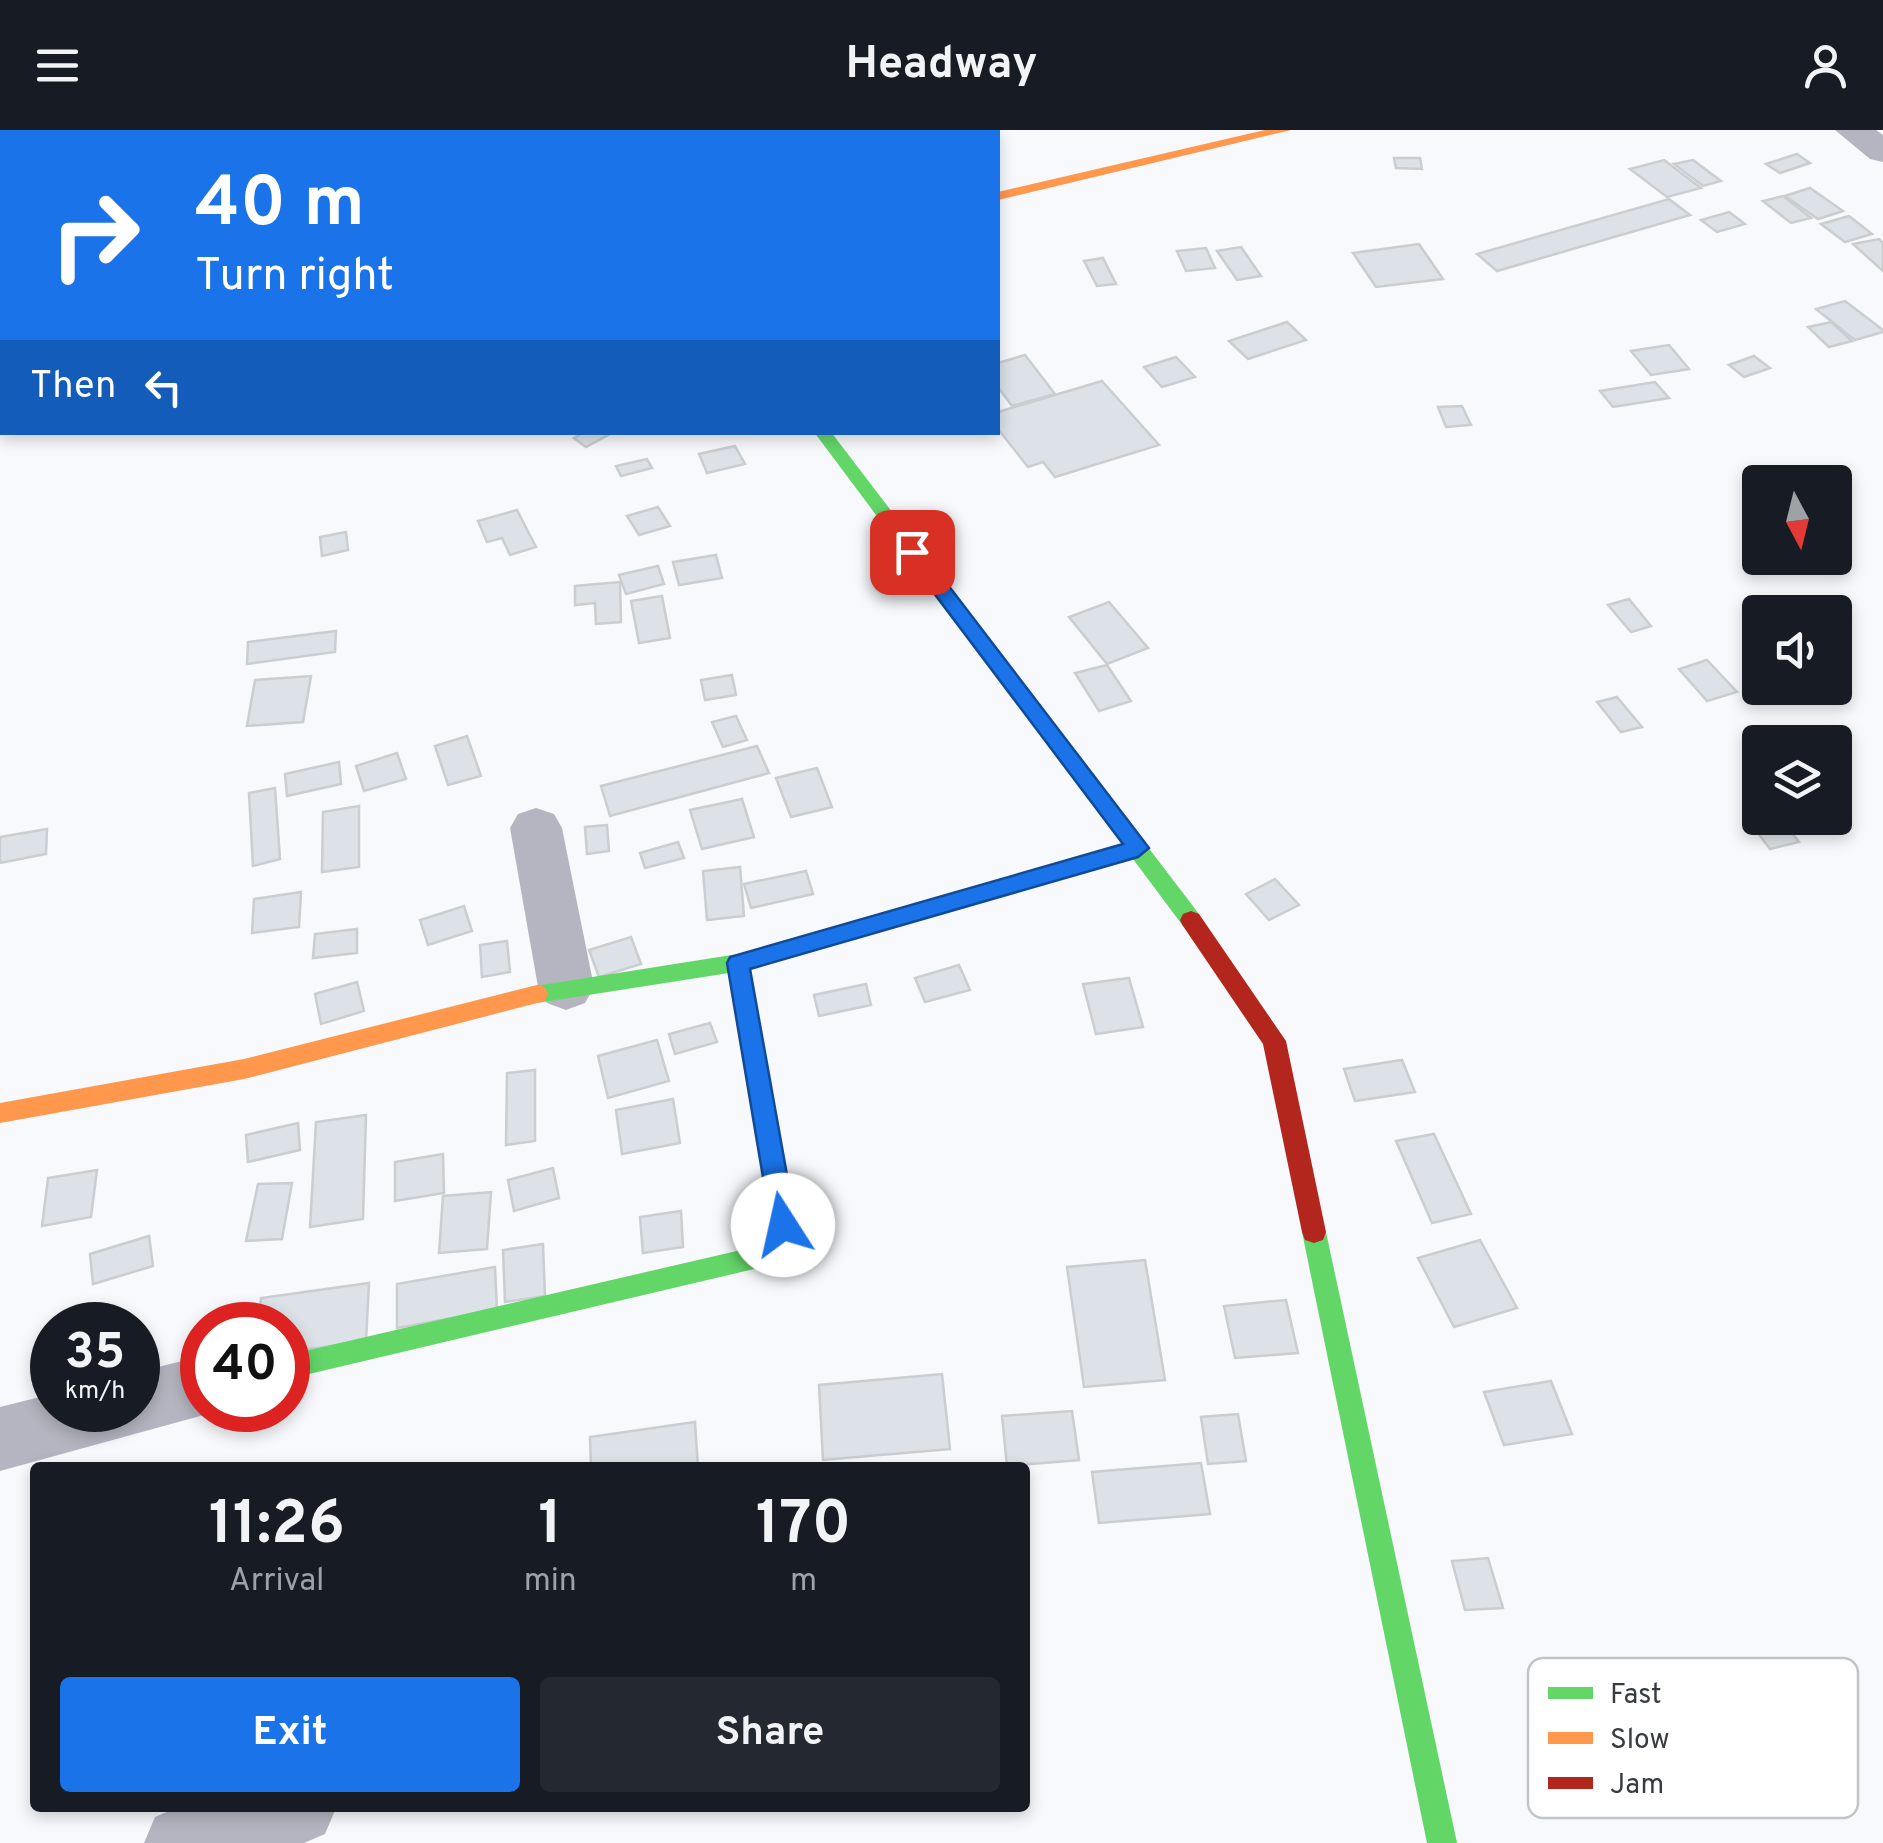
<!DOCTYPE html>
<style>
:root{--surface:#171b24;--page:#242831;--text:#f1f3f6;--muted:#9ea1a6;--accent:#1a73e8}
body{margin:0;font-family:Overpass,sans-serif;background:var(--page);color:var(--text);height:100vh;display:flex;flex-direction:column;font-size:38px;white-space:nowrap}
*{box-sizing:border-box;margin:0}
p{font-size:32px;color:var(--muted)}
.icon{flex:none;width:55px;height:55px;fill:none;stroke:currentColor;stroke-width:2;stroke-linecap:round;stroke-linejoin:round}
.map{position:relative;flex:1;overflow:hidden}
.details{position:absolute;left:30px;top:1332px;width:1000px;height:350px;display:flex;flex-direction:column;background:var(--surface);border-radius:10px;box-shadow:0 5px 15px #0003}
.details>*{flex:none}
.hud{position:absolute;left:0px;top:0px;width:1000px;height:305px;box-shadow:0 5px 15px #0003;background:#1a73e8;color:#fff;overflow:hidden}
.needle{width:65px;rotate:173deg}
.tools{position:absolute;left:1742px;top:335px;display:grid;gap:20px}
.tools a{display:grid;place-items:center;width:110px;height:110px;border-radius:10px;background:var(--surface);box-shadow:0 5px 15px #0003;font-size:50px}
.speed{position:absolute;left:30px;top:1172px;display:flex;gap:20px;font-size:50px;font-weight:700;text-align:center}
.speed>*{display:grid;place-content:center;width:130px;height:130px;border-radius:50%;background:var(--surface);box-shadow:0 5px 15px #0003;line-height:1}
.speed small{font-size:25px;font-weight:400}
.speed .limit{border:15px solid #d22;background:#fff;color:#111}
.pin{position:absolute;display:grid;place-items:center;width:85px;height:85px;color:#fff;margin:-42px;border-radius:20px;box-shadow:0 5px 15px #0006}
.me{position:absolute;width:110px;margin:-55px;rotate:350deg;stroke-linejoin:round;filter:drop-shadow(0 0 8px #0008)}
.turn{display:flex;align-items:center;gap:35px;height:210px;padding:0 30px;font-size:45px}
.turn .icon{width:130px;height:130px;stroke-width:2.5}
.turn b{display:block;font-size:70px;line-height:85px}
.then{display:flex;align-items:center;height:95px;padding:0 30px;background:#0003;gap:20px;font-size:38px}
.eta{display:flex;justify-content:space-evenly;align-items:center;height:170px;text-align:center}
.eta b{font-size:60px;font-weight:700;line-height:70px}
.cta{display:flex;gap:20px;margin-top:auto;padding:20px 30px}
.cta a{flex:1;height:115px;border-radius:10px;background:var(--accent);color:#fff;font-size:40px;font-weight:700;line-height:115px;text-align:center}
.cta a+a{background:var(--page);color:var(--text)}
header{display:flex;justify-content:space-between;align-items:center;height:130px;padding:0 30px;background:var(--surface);font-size:45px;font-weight:700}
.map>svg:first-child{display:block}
.built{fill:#e9effa}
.building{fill:#dce2e7;stroke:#caced1;stroke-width:2.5}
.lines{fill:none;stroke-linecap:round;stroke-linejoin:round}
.street{fill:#b5b5c1;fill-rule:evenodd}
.fast{fill:#63d668;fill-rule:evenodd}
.slow{fill:#ff974d;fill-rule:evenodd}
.jam{fill:#b3261e;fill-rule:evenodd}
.route{fill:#1a73e8;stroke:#114b97;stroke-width:2.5}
.key{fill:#fff;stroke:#c3c4c6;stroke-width:2.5}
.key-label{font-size:28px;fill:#383b40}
</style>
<header><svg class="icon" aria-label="menu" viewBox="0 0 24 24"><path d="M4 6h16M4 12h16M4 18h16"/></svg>Headway<svg class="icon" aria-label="person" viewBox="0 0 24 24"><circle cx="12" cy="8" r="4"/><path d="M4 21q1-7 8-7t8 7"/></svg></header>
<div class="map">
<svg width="1883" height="1713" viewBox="0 0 1883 1713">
<rect width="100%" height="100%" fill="#f7f9fc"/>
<polygon class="built" points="0,0 932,0 2,2 0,192"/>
<g class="building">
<polygon points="1797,24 1810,33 1780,43 1766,34"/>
<polygon points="1394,28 1420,28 1422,39 1396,38"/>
<polygon points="1664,30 1701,58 1667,67 1630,39"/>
<polygon points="1693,30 1721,51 1703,56 1674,34"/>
<polygon points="1810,58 1843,81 1818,89 1785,66"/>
<polygon points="1783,66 1811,88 1791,93 1763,71"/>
<polygon points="1669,69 1690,85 1497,141 1477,124"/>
<polygon points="1729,82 1745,94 1717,102 1701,90"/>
<polygon points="1849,86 1872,104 1845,112 1821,94"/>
<polygon points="1879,109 1883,113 1883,141 1853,114"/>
<polygon points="1419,114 1443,149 1376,157 1353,123"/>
<polygon points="1241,117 1261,146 1237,150 1217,121"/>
<polygon points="1206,118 1215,138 1186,141 1177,121"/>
<polygon points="1103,128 1116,154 1097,156 1084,131"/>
<polygon points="1845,171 1883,200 1883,202 1855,210 1816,179"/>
<polygon points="1287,192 1306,210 1248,229 1229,211"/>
<polygon points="1831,192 1852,211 1829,217 1808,197"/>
<polygon points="1669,215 1689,239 1651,245 1631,221"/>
<polygon points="1025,225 1055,264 1012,276 998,257 998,233"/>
<polygon points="1754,226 1770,238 1744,247 1729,235"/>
<polygon points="1176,227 1195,247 1162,257 1144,237"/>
<polygon points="1102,251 1159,315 1055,347 1043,332 1028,337 998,299 998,282"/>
<polygon points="1655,252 1669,268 1613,277 1600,261"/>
<polygon points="1462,276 1471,295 1446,297 1438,277"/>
<polygon points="584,302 608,302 610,304 586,317 574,308"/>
<polygon points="735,316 745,334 707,343 699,324"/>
<polygon points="647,329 652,338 621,346 616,336"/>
<polygon points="658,377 670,396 639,405 627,386"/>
<polygon points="517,380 536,417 510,425 502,408 487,412 478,391"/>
<polygon points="346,402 348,420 322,426 320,407"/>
<polygon points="716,425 722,448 679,455 673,432"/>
<polygon points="658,436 664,454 626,464 619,445"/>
<polygon points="620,452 621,492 596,494 595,473 575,475 575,456"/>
<polygon points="662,466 670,508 639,513 631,471"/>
<polygon points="1629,469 1651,496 1631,502 1608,475"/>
<polygon points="1109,472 1148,518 1107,534 1069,487"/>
<polygon points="336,501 335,522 247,534 248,512"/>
<polygon points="1707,530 1737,562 1707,571 1679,539"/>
<polygon points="1107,535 1131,571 1099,581 1075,543"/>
<polygon points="732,545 736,565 705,570 701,550"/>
<polygon points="311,546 303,592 247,596 255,550"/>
<polygon points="1617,567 1642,597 1621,602 1597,572"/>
<polygon points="736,586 747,610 723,617 712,592"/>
<polygon points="467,606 481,646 448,655 435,616"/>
<polygon points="757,616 769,643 610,686 601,656"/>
<polygon points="397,623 406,649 364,661 356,636"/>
<polygon points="339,632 341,654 287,666 285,644"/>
<polygon points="817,638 832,677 791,687 776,648"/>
<polygon points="275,658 280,729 253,736 249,663"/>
<polygon points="742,669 754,707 702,719 690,680"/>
<polygon points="359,676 359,737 322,742 323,682"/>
<polygon points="1783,691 1799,712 1770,719 1754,698"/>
<polygon points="607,695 609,721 587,724 585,697"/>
<polygon points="47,699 46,724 0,733 0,707"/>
<polygon points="678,712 684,728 645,738 640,723"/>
<polygon points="740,737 744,786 707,790 703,741"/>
<polygon points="806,741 813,764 751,778 744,754"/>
<polygon points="1275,749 1299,775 1269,790 1246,764"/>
<polygon points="301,762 299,797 252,803 254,769"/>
<polygon points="464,776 472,801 428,815 420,790"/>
<polygon points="357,799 357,823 313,828 315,804"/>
<polygon points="631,807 641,834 599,847 589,820"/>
<polygon points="507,811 510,842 482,847 480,815"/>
<polygon points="959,835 970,860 925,872 915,848"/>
<polygon points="1129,848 1143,897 1096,904 1083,854"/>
<polygon points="357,852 364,881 321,894 315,864"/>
<polygon points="866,854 871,875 819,886 814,865"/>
<polygon points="710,893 717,912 675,924 669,904"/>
<polygon points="657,910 669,951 608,968 598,926"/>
<polygon points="1402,930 1415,962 1355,971 1344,939"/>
<polygon points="535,940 535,1011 506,1015 507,943"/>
<polygon points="673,969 680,1013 622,1024 616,980"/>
<polygon points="366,985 363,1089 310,1097 316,992"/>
<polygon points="298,993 300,1020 248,1032 246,1005"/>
<polygon points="1434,1004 1471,1084 1432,1093 1396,1011"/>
<polygon points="443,1024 444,1063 395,1071 395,1032"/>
<polygon points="553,1038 559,1068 514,1081 508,1050"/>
<polygon points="97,1040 91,1087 42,1096 48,1048"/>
<polygon points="292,1053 282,1109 246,1111 258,1054"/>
<polygon points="491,1062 487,1119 439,1123 443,1066"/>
<polygon points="681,1081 683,1117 643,1123 640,1087"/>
<polygon points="149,1106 153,1136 93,1154 90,1124"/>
<polygon points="1480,1110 1517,1178 1454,1197 1418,1128"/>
<polygon points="543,1114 545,1166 505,1172 503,1120"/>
<polygon points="1145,1130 1165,1250 1084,1257 1067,1137"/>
<polygon points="495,1137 497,1180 397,1198 397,1154"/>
<polygon points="369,1153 366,1211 288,1222 288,1195 259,1195 261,1168"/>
<polygon points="1286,1170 1298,1223 1235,1228 1224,1176"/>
<polygon points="942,1244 950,1319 823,1330 819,1255"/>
<polygon points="1551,1251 1572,1304 1504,1315 1484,1262"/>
<polygon points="1072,1281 1079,1330 1007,1336 1002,1286"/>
<polygon points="1238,1284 1246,1331 1208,1334 1201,1287"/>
<polygon points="695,1292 698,1338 591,1338 590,1307"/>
<polygon points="1201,1333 1210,1384 1099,1393 1092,1342"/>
<polygon points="1488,1428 1503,1478 1465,1480 1452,1431"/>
</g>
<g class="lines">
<g class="street">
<polygon points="1835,0 1876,0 1883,5 1883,32 1870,29"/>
<polygon points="536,678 554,684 562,698 594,857 585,873 566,880 547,873 538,857 510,698 518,684"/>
<polygon points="202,1226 202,1280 222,1280 0,1341 0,1277 52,1264 52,1280 138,1280 138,1242"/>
<polygon points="176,1678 336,1678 325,1704 304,1713 144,1713 155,1687"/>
</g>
<g class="fast">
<polygon points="814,302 831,302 1199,784 1202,790 1199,796 1183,796 1133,729 750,839 795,1095 771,1135 288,1249 288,1225 754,1117 770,1093 729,843 537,873 529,871 526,864 529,857 738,824 1123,715"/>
<polygon points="1314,1091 1323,1094 1326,1102 1457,1713 1427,1713 1302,1102 1305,1094"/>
</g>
<g class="slow">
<polygon points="1265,0 1291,0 998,70 998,62"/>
<rect x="0" y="290" width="2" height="10"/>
<polygon points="537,855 545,857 548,864 545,871 244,949 0,993 0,973 244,929"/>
</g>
<polygon class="jam" points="1191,781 1199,784 1286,911 1326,1102 1323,1110 1314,1113 1305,1110 1302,1102 1263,914 1183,796 1180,790 1183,784"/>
</g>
<polygon class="route" points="912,415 919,417 1149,718 1138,727 750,839 796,1095 783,1106 771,1095 727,833 730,827 1123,714 906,426 906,417"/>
<rect x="1528" y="1528" width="330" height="160" rx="15" class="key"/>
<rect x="1548" y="1557" width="45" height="12" fill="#63d668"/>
<rect x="1548" y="1602" width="45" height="12" fill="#ff974d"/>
<rect x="1548" y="1647" width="45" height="12" fill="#b3261e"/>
<g class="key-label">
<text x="1610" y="1573">Fast</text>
<text x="1610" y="1618">Slow</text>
<text x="1610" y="1663">Jam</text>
</g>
</svg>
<div class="tools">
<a><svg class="needle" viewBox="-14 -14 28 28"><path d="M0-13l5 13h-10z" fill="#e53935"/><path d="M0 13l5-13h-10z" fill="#9ea1a6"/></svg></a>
<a><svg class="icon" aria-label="sound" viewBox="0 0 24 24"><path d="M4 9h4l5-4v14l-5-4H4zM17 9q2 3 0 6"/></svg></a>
<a><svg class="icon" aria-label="layers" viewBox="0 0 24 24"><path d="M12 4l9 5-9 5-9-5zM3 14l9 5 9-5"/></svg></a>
</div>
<div class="speed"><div>35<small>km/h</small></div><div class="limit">40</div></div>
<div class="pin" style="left:912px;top:422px;background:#d93025"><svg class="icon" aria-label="arrive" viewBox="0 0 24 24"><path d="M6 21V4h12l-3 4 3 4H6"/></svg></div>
<svg class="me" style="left:783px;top:1095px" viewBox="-20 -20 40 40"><circle r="19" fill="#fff"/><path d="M0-13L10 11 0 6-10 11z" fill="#1a73e8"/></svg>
<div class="hud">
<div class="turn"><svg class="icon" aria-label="right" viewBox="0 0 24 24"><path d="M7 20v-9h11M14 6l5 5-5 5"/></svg><div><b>40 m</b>Turn right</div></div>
<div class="then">Then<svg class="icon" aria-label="left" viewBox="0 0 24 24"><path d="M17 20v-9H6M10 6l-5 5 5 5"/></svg></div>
</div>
<section class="details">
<div class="eta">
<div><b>11:26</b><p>Arrival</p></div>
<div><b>1</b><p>min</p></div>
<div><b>170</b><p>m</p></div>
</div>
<div class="cta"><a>Exit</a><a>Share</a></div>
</section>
</div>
